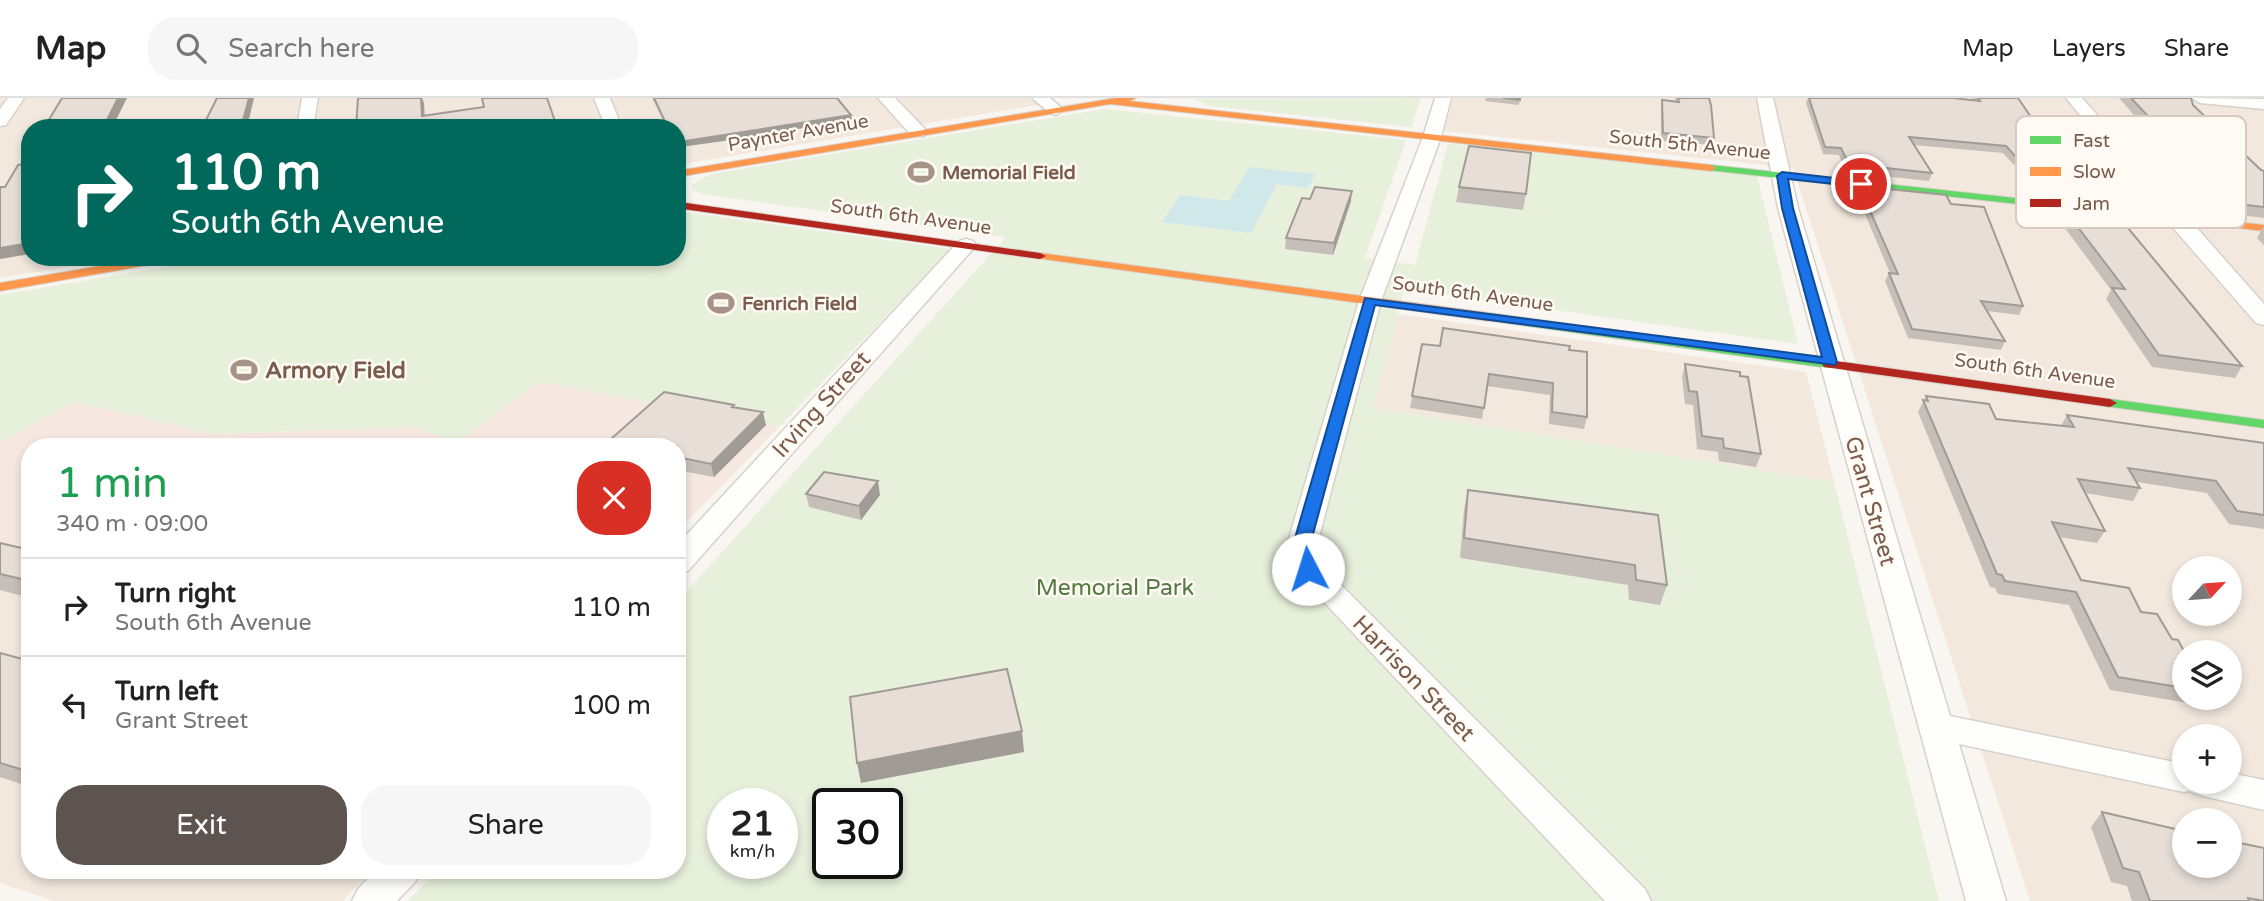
<!DOCTYPE html>
<meta charset="utf-8">
<style>
:root{--surface:#fff;--page:#f6f6f6;--text:#222;--muted:#767676;--line:#e0e0e0;--accent:#5d544f}
body{margin:0;font-family:"Varela Round",sans-serif;background:var(--page);color:var(--text);height:100vh;display:flex;flex-direction:column;font-size:26px;white-space:nowrap}
*{box-sizing:border-box;margin:0}
p{font-size:23px;color:var(--muted)}
.icon{flex:none;width:38px;height:38px;fill:none;stroke:currentColor;stroke-width:2;stroke-linecap:round;stroke-linejoin:round}
.map{position:relative;flex:1;overflow:hidden}
.drawer{position:absolute;left:21px;top:340px;width:665px;height:441px;display:flex;flex-direction:column;background:var(--surface);border-radius:28px;box-shadow:0 4px 10px #0003}
.drawer>*{flex:none}
.hud{position:absolute;left:21px;top:21px;width:665px;height:147px;border-radius:28px;box-shadow:0 4px 10px #0003;background:#00695c;color:#fff;overflow:hidden}
.needle{width:46px;rotate:64deg}
.buttons{position:absolute;left:2172px;top:458px;display:grid;gap:14px}
.buttons a{display:grid;place-items:center;width:70px;height:70px;border-radius:50%;background:var(--surface);box-shadow:0 4px 10px #0003;font-size:35px}
.speed{position:absolute;left:707px;top:690px;display:flex;gap:14px;font-size:35px;font-weight:700;text-align:center}
.speed>*{display:grid;place-content:center;width:91px;height:91px;border-radius:50%;background:var(--surface);box-shadow:0 4px 10px #0003;line-height:1}
.speed small{font-size:18px;font-weight:400}
.speed .limit{border:4px solid #111;border-radius:10px;background:#fff;color:#111}
.pin{position:absolute;display:grid;place-items:center;width:60px;height:60px;color:#fff;margin:-30px;border:4px solid #fff;border-radius:50%;box-shadow:0 2px 7px #0007}
.me{position:absolute;width:77px;margin:-38px;rotate:355deg;stroke-linejoin:round;filter:drop-shadow(0 0 5px #0008)}
.turn{display:flex;align-items:center;gap:24px;height:147px;padding:0 35px;font-size:32px}
.turn .icon{width:91px;height:91px;stroke-width:2.5}
.turn b{display:block;font-size:49px;line-height:60px}
.round{display:grid;place-items:center;flex:none;width:74px;height:74px;border-radius:28px;background:var(--page)}
.head{display:flex;align-items:center;justify-content:space-between;height:119px;padding:0 35px}
h1{font-size:42px;font-weight:600;line-height:52px;color:#1e9e55}
.primary-button{display:flex;gap:14px;margin-top:auto;padding:14px 35px}
.primary-button a{flex:1;height:80px;border-radius:28px;background:var(--accent);color:#fff;font-size:28px;font-weight:600;line-height:80px;text-align:center}
.primary-button a+a{background:var(--page);color:var(--text)}
ul{padding:0;list-style:none}
li{display:flex;align-items:center;gap:21px;height:98px;padding:0 35px;border-top:2px solid var(--line)}
li div{flex:1}
li b{display:block;font-size:26px}
li em{font-style:normal}
header{display:flex;align-items:center;gap:42px;box-sizing:border-box;height:98px;padding:0 35px;background:var(--surface);border-bottom:2px solid var(--line)}
header strong{font-size:33px}
nav{display:flex;gap:38px;margin-inline-start:auto;font-size:24px}
.search{width:490px;height:63px;background:var(--page);display:flex;align-items:center;gap:18px;box-sizing:border-box;padding:0 24px;border-radius:28px;color:var(--muted);font-size:26px}
.map>svg:first-child{display:block}
.residential{fill:#f2e8de;fill-rule:evenodd}
.commercial{fill:#f6e8e1}
.green{fill:#e7f0db;fill-rule:evenodd}
.water{fill:#d0e8ea}
.lines{fill:none;stroke-linecap:round;stroke-linejoin:round}
.street-casing{stroke:#d7d1cb;stroke-width:3}
.fast-casing{stroke:#d9d2cb;stroke-width:2}
.slow-casing{stroke:#d9d2cb;stroke-width:2}
.jam-casing{stroke:#d9d2cb;stroke-width:2}
.street{fill:#fefefd;fill-rule:evenodd}
.fast{fill:#63d668;fill-rule:evenodd}
.slow{fill:#ff974d;fill-rule:evenodd}
.jam{fill:#b3261e;fill-rule:evenodd}
.wall{fill:#c6bfb9}
.shaded-wall{fill:#a19b96}
.building{fill:#e6ded7;stroke:#a19b96;stroke-width:2}
.route{fill:#1a73e8;stroke:#114b97;stroke-width:2}
.labels{text-anchor:middle;stroke-width:5;stroke-linejoin:round;paint-order:stroke}
.far-street-label{font-size:19px;fill:#7a5c4d;stroke:#fffaf3}
.far-poi-label{font-size:19px;font-weight:bold;fill:#7a5c4d;stroke:#fffaf3;text-anchor:start}
.poi-label{font-size:23px;font-weight:bold;fill:#7a5c4d;stroke:#fffaf3;text-anchor:start}
.street-label{font-size:23px;fill:#7a5c4d;stroke:#fffaf3}
.park-label{font-size:23px;fill:#537a41;stroke:#fffaf3}
.key{fill:#fffaf3;stroke:#d7cbc1;stroke-width:2}
.key-label{font-size:19px;fill:#7a5c4d}
</style>
<header>
<strong>Map</strong>
<div class="search"><svg class="icon" aria-label="search" viewBox="0 0 24 24"><circle cx="10" cy="10" r="6"/><path d="M15 15l6 6"/></svg>Search here</div>
<nav><a>Map</a><a>Layers</a><a>Share</a></nav>
</header>
<div class="map">
<svg width="2264" height="803" viewBox="0 0 2264 803">
<rect width="100%" height="100%" fill="#f9f5f0"/>
<g class="residential">
<polygon points="0,0 1029,0 1038,7 677,67 677,30 30,30 30,159 126,159 0,180"/>
<path d="M1453 0H2264V803H2030L1793 70 1444 33ZM2184 471H2230V516H2184ZM2184 555H2230V600H2184ZM2184 639H2230V684H2184ZM2184 723H2230V768H2184Z"/>
<polygon points="1397,216 1806,274 1834,384 1373,310"/>
<polygon points="0,442 30,449 30,772 372,772 343,803 54,803 0,785"/>
</g>
<polygon class="commercial" points="539,284 779,329 677,434 677,348 30,348 30,449 0,442 0,344 75,304 212,336 417,329 456,345"/>
<g class="green">
<polygon points="1421,0 1411,29 1209,8 1193,1"/>
<path d="M1105 11 1406 42 1365 160 1415 167 1448 46 1757 78 1798 246 1404 191 1373 310 1834 384 1939 803H408L437 772H677V504L1006 139 702 96 693 92 691 87 711 76ZM723 705H782V765H723ZM828 705H887V765H828Z"/>
<polygon points="677,113 951,151 779,329 539,284 456,345 417,329 212,336 75,304 0,344 0,197 224,159 677,159"/>
</g>
<polygon class="water" points="1249,69 1315,76 1308,90 1277,86 1251,135 1162,124 1180,97 1229,103"/>
<g class="lines">
<g class="street-casing">
<g id="street">
<polygon points="8,0 24,0 6,27 0,28 0,11"/>
<polygon points="302,0 318,0 313,30 297,30"/>
<polygon points="594,0 610,0 622,30 606,30"/>
<polygon points="878,0 895,0 924,30 926,34 924,38 912,38"/>
<polygon points="1032,0 1050,0 1064,12 1056,17 1050,15"/>
<polygon points="1435,0 1451,0 1441,39 1381,203 1317,447 1322,468 1645,791 1651,803 1605,803 1293,471 1287,447 1359,203 1423,39"/>
<polygon points="1757,0 1773,0 1798,110 1950,618 2184,666 2184,684 2230,684 2230,675 2264,682 2264,712 2203,698 2189,693 2184,694 1959,646 2006,803 1966,803 1778,110"/>
<polygon points="2066,0 2082,0 2264,206 2264,227 2256,225 2168,124"/>
<polygon points="2192,0 2264,1 2264,11 2200,5"/>
<polygon points="966,141 973,143 976,147 973,151 688,473 677,476 677,447 959,143"/>
<polygon points="376,772 421,772 415,784 397,803 352,803 358,791"/>
</g>
</g>
<g class="fast-casing">
<g id="fast">
<polygon points="1711,67 2173,117 2178,120 2173,123 1707,72 1707,68"/>
<polygon points="1489,215 1829,262 1836,266 1829,270 1485,222 1485,216"/>
<polygon points="2110,301 2264,322 2264,330 2105,308 2103,305 2105,302"/>
</g>
</g>
<g class="slow-casing">
<g id="slow">
<polygon points="1116,0 1136,0 1129,3 1711,67 1716,70 1711,73 1110,6 677,79 677,73"/>
<polygon points="2173,117 2264,127 2264,133 2169,122 2169,118"/>
<polygon points="1040,155 1489,215 1495,219 1489,223 1036,160 1036,156"/>
<polygon points="154,159 182,159 176,162 0,193 0,185"/>
</g>
</g>
<g class="jam-casing">
<g id="jam">
<polygon points="677,102 686,105 1040,155 1046,158 1040,161 683,111 677,109"/>
<polygon points="1829,262 2110,301 2117,305 2110,309 1824,269 1822,266"/>
</g>
</g>
<use href="#street" class="street"/>
<use href="#fast" class="fast"/>
<use href="#slow" class="slow"/>
<use href="#jam" class="jam"/>
</g>
<g class="wall">
<polygon points="652,0 837,0 852,22 680,49 677,43 677,30 667,30"/>
<polygon points="1486,0 1520,0 1519,7 1485,3"/>
<polygon points="1675,0 1709,0 1714,40 1712,47 1661,43 1661,9 1662,2 1676,4"/>
<polygon points="1808,0 1953,0 1973,2 1972,0 2018,0 2033,22 2094,93 2090,100 2042,95 2024,67 2013,66 2003,55 1914,47 1932,75 1929,83 1846,74 1839,57 1823,56 1806,5"/>
<polygon points="2119,0 2191,0 2193,7 2261,72 2264,73 2264,120 2233,116 2209,93 2196,91 2177,42 2154,40"/>
<polygon points="1859,88 2023,208 2019,217 1987,213 2005,243 2001,252 1908,240 1885,183 1889,175 1890,175 1856,95"/>
<polygon points="1459,89 1526,96 1523,112 1456,104"/>
<polygon points="1351,103 1333,157 1285,151 1286,140"/>
<polygon points="2061,107 2242,268 2235,280 2152,269 2106,201 2111,192 2056,118"/>
<polygon points="2263,129 2264,129 2264,147 2257,140"/>
<polygon points="1422,246 1440,248 1569,252 1587,319 1584,331 1549,326 1550,297 1487,288 1482,321 1410,310"/>
<polygon points="1685,266 1740,278 1761,356 1756,369 1719,363 1718,354 1697,351 1693,307 1685,306 1682,279"/>
<polygon points="1926,298 1996,321 2061,328 2067,317 2264,345 2264,431 2229,426 2207,395 2137,384 2140,390 2133,403 2085,395 2105,433 2097,445 2059,439 2081,482 2141,514 2172,541 2184,555 2184,600 2219,600 2212,609 2110,592 2069,507 1998,496 1995,490 1990,489 1918,314"/>
<polygon points="734,309 766,327 714,379 677,372 677,348"/>
<polygon points="1468,392 1658,417 1667,487 1660,507 1629,502 1628,487 1460,460 1464,411"/>
<polygon points="806,396 880,397 861,422 809,409"/>
<polygon points="0,445 30,452 30,500 0,492"/>
<polygon points="0,555 30,563 30,689 0,679"/>
<polygon points="2102,714 2264,803 2132,803 2127,788 2111,784 2091,729"/>
</g>
<g class="shaded-wall">
<polygon points="118,0 127,0 112,30 89,30 91,26"/>
<polygon points="249,0 254,0 247,30 241,30"/>
<polygon points="421,0 422,0 424,5 425,26 422,18"/>
<polygon points="851,17 852,22 724,43 680,49 679,44"/>
<polygon points="1352,93 1351,103 1333,157 1334,145"/>
<polygon points="30,136 30,156 0,161 0,150"/>
<polygon points="763,314 766,327 714,379 711,366"/>
<polygon points="878,383 880,397 861,422 859,408"/>
<polygon points="1022,633 1024,654 861,685 857,665"/>
</g>
<g class="building">
<polygon points="62,0 118,0 106,24 91,26 89,30 44,30"/>
<polygon points="217,0 249,0 241,30 202,30"/>
<polygon points="358,0 421,0 422,18 484,9 482,0 547,0 557,29 554,30 356,30"/>
<polygon points="654,0 837,0 851,17 679,44 677,40 677,30 668,30"/>
<polygon points="1503,0 1520,0 1520,2"/>
<polygon points="1678,0 1709,0 1711,7 1714,40 1663,35 1662,2 1679,4"/>
<polygon points="1809,0 1953,0 1980,3 1978,0 2018,0 2033,22 2041,23 2073,69 2094,93 2046,88 2028,59 2016,59 2006,48 1909,39 1932,75 1849,66 1841,50 1825,49"/>
<polygon points="2131,0 2191,0 2193,7 2261,72 2264,73 2264,109 2238,106 2215,83 2202,81 2182,33 2159,30"/>
<polygon points="1469,48 1531,55 1526,96 1459,89"/>
<polygon points="30,54 30,136 24,146 0,150 0,91 1,89 5,89 18,67 22,66"/>
<polygon points="1859,88 1946,97 1951,106 1984,109 2023,208 1981,203 2005,243 1912,231 1889,175 1898,176"/>
<polygon points="1315,89 1352,93 1334,145 1286,140 1302,100 1310,101"/>
<polygon points="2061,107 2114,113 2242,268 2159,257 2112,190 2125,191"/>
<polygon points="1443,230 1570,248 1569,252 1587,254 1587,319 1552,314 1553,285 1489,276 1484,310 1412,298 1422,246 1440,248"/>
<polygon points="1685,266 1740,274 1740,278 1748,279 1761,356 1724,350 1723,341 1702,338 1697,294 1689,293"/>
<polygon points="664,294 734,307 732,309 763,314 711,366 677,359 677,348 603,348"/>
<polygon points="1926,298 1989,306 1996,321 2074,329 2067,317 2264,345 2264,417 2237,413 2216,383 2128,370 2140,390 2078,381 2105,433 2052,424 2081,482 2129,490 2141,514 2157,516 2172,541 2178,542 2185,555 2184,590 2118,579 2076,494 2005,483 2002,477 1997,476 1923,302 1928,303"/>
<polygon points="824,374 878,383 859,408 806,396"/>
<polygon points="1468,392 1658,417 1667,487 1636,482 1635,467 1464,440"/>
<polygon points="0,445 30,452 30,483 0,476"/>
<polygon points="0,555 30,563 30,674 0,665"/>
<polygon points="1007,571 1022,633 857,665 850,599"/>
<polygon points="2102,714 2184,733 2184,768 2230,768 2230,743 2264,750 2264,803 2248,800 2249,803 2150,803 2139,774 2123,770"/>
</g>
<polygon class="route" points="1782,74 1861,83 1866,86 1861,89 1788,81 1793,110 1837,264 1835,267 1375,207 1310,447 1316,471 1314,475 1302,475 1293,447 1365,200 1822,259 1782,110 1777,78"/>
<defs>
<g id="stadium-bare" transform="scale(2.1)"><path d="M0-5a6.5 5 0 1 0 0 10a6.5 5 0 1 0 0-10ZM-3.5-1.8h7v3.6h-7Z" fill="#a69286" stroke="#fffaf3" stroke-width="2.5" paint-order="stroke"/></g>
</defs>
<g fill-rule="evenodd">
<use href="#stadium-bare" x="921" y="74"/>
<use href="#stadium-bare" x="721" y="205"/>
<use href="#stadium-bare" x="244" y="272"/>
</g>
<g class="labels">
<g class="far-street-label">
<text transform="translate(798 34) rotate(-10)" y="7">Paynter Avenue</text>
<text transform="translate(1690 46) rotate(6)" y="7">South 5th Avenue</text>
<text transform="translate(911 118) rotate(8)" y="7">South 6th Avenue</text>
<text transform="translate(1473 195) rotate(8)" y="7">South 6th Avenue</text>
<text transform="translate(2035 272) rotate(8)" y="7">South 6th Avenue</text>
</g>
<g class="far-poi-label">
<text x="942" y="81">Memorial Field</text>
<text x="742" y="212">Fenrich Field</text>
</g>
<g class="poi-label">
<text x="265" y="280">Armory Field</text>
</g>
<g class="street-label">
<text transform="translate(821 306) rotate(-48)" y="8">Irving Street</text>
<text transform="translate(1871 403) rotate(74)" y="8">Grant Street</text>
<text transform="translate(1414 580) rotate(46)" y="8">Harrison Street</text>
</g>
<g class="park-label">
<text x="1115" y="497">Memorial Park</text>
</g>
</g>
<rect x="2016" y="18" width="230" height="112" rx="10" class="key"/>
<rect x="2030" y="38" width="31" height="8" fill="#63d668"/>
<rect x="2030" y="69" width="31" height="9" fill="#ff974d"/>
<rect x="2030" y="101" width="31" height="8" fill="#b3261e"/>
<g class="key-label">
<text x="2073" y="49">Fast</text>
<text x="2073" y="80">Slow</text>
<text x="2073" y="112">Jam</text>
</g>
</svg>
<div class="buttons">
<a><svg class="needle" viewBox="-14 -14 28 28"><path d="M0-13l5 13h-10z" fill="#e53935"/><path d="M0 13l5-13h-10z" fill="#767676"/></svg></a>
<a><svg class="icon" aria-label="layers" viewBox="0 0 24 24"><path d="M12 4l9 5-9 5-9-5zM3 14l9 5 9-5"/></svg></a>
<a>+</a>
<a>−</a>
</div>
<div class="speed"><div>21<small>km/h</small></div><div class="limit">30</div></div>
<div class="pin" style="left:1861px;top:86px;background:#d93025"><svg class="icon" aria-label="arrive" viewBox="0 0 24 24"><path d="M6 21V4h12l-3 4 3 4H6"/></svg></div>
<svg class="me" style="left:1308px;top:471px" viewBox="-20 -20 40 40"><circle r="19" fill="#fff"/><path d="M0-13L10 11 0 6-10 11z" fill="#1a73e8"/></svg>
<div class="hud">
<div class="turn"><svg class="icon" aria-label="right" viewBox="0 0 24 24"><path d="M7 20v-9h11M14 6l5 5-5 5"/></svg><div><b>110 m</b>South 6th Avenue</div></div>
</div>
<section class="drawer">
<div class="head"><div><h1>1 min</h1><p>340 m · 09:00</p></div><a class="round" style="background:#d93025;color:#fff"><svg class="icon" aria-label="close" viewBox="0 0 24 24"><path d="M6 6l12 12M18 6L6 18"/></svg></a></div>
<ul>
<li><svg class="icon" aria-label="right" viewBox="0 0 24 24"><path d="M7 20v-9h11M14 6l5 5-5 5"/></svg><div><b>Turn right</b><p>South 6th Avenue</p></div><em>110 m</em></li>
<li><svg class="icon" aria-label="left" viewBox="0 0 24 24"><path d="M17 20v-9H6M10 6l-5 5 5 5"/></svg><div><b>Turn left</b><p>Grant Street</p></div><em>100 m</em></li>
</ul>
<div class="primary-button"><a>Exit</a><a>Share</a></div>
</section>
</div>
